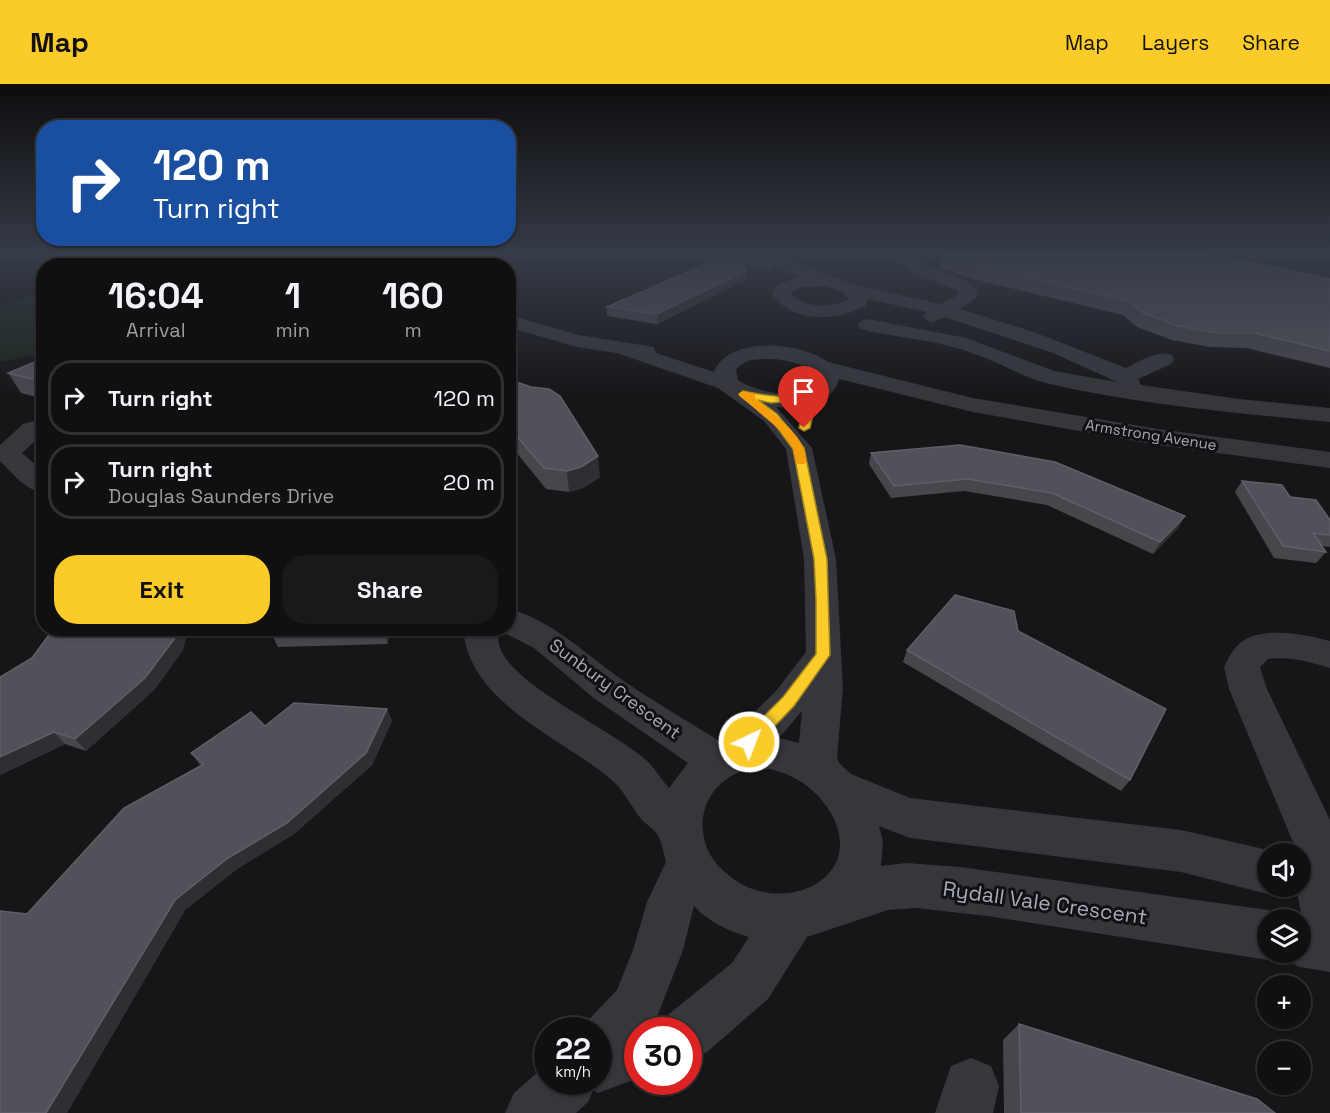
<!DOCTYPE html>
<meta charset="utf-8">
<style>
:root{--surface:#101012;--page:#19191b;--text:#f1f3f6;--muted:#9c9d9f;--line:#303032;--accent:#fbcb2a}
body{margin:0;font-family:"Space Grotesk",sans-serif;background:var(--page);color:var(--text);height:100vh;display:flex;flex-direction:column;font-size:22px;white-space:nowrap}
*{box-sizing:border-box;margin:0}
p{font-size:20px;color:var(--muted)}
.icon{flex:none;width:33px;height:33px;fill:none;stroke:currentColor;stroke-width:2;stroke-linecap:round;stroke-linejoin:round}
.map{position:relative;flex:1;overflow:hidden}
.side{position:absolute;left:36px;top:174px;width:480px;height:378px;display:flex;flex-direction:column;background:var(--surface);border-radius:24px;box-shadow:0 2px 4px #0004,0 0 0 2px var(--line)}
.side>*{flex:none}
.banner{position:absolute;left:36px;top:36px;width:480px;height:126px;border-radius:24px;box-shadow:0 2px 4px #0004,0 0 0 2px var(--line);background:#1a4fa0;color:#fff;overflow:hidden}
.buttons{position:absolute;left:1257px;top:759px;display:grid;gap:12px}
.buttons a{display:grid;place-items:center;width:54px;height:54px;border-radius:50%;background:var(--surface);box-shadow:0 2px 4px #0004,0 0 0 2px var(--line);font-size:30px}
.speed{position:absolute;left:534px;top:933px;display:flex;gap:12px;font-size:30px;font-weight:700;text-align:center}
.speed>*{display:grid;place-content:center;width:78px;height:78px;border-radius:50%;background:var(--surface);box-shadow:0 2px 4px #0004,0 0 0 2px var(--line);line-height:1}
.speed small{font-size:15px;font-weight:400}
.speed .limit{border:9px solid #d22;background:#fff;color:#111}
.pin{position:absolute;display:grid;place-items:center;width:51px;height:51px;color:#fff;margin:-62px -26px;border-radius:50% 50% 50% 0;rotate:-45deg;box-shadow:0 0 6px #0007}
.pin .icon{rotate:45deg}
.me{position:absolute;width:66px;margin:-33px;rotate:43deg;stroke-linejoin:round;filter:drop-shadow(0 0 4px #0008)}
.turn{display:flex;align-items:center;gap:21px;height:126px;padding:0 18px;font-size:27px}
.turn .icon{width:78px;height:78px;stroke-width:2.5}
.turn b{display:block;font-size:42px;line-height:51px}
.eta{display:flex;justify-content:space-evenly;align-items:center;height:102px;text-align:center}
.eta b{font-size:36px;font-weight:800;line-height:42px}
.primary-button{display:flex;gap:12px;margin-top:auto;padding:12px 18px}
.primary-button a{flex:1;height:69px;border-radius:24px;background:var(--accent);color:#111;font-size:24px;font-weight:800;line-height:69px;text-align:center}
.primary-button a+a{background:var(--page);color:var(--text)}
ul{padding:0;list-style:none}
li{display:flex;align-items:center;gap:18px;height:75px;margin:0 12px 9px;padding:0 6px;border:3px solid var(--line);border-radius:24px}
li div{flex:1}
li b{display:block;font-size:22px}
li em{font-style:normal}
header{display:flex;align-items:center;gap:36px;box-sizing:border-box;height:84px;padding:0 30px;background:var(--accent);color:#111}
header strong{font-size:28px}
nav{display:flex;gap:33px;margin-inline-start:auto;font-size:21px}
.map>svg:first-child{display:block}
.green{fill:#1d261f}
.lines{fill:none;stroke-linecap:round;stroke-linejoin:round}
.path{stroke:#3c3e44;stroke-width:2;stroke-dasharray:1.5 2;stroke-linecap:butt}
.minor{fill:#36373d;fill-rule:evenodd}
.wall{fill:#47464d}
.shaded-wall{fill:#2f2f33}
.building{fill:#525159;stroke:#5f5f68;stroke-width:1.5}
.route{fill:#fbcb2a;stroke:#a3841b;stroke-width:1.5}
.slow{fill:#f59e0b}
.labels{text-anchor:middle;stroke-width:6;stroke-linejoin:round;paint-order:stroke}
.far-street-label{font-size:15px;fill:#a7aab8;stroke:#111113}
.street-label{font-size:18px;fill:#a7aab8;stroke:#111113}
.near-street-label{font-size:21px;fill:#a7aab8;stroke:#111113}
</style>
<header>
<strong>Map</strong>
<nav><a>Map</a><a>Layers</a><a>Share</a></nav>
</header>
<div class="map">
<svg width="1330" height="1029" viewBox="0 0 1330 1029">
<rect width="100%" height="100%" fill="#161618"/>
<g class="green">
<polygon points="87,171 241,171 263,175 280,181 91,181"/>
<polygon points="43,208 43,269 0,278 0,223"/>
</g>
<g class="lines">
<path class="path" d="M131 182C165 171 199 175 233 182"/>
<g class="minor">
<path d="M288 171H312L336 178 338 182C323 182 298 184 288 171Z"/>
<path d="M384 171H466C452 189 406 179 386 175Z"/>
<path d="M705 171H736L753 174 751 171H779L818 188 859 202 940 220 958 211 959 208 954 205 909 187 893 171H910L921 179 967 197 977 206 976 214 960 225 1034 248 1126 284C1140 277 1155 267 1171 270L1174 275 1171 280 1138 295 1141 301 1239 315 1330 324V338C1236 329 1139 321 1046 299 1022 293 999 278 975 270 941 257 903 254 868 247L861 245 858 241 861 237 868 235 966 254 1054 287 1117 298 1053 269 945 233 933 238 926 236 923 232 926 228 868 215 865 222C836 238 792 239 772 210L777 201 799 193 772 180 774 182 771 186 765 187 707 175ZM826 202 843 208 849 215C832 224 804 225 790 209L802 203Z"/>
<polygon points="1319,171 1330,171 1330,177 1321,175"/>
<path d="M508 231 579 251 654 263 656 269 714 288C728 251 801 258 828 278L973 314 1158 345 1330 368V384L1158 361 973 328 839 295C832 321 800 325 776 323L812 364 836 475 843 604 837 673 839 679 851 690 910 714 1181 746 1268 766 1277 770H1268V802H1285L1268 810 1181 788 910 754 879 742 883 757 881 782 906 779 960 783 1268 826 1286 836H1268V868H1300V836H1295L1302 834 1296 802H1300V770H1298L1229 605 1224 583C1228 575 1232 566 1239 560 1260 541 1306 550 1330 557V584C1310 578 1290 572 1268 575L1260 583 1267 605 1330 736V888L1300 883 1283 875 1280 870 1268 876 987 832 916 824 888 826 807 853 768 915 707 968 688 976V946H662L669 930 732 879 749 853C728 847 709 838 694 822L683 866 652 946H654H638V994L598 1009 593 1006 588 1018 576 1029H505L514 1009 548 979V998H598V946H579L617 906 633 866 647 818 666 778C664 770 662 759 658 752 655 746 647 741 642 736 632 724 626 710 615 699 564 653 469 622 463 544H508V524C553 537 584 569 621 595 654 618 689 638 723 659L776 607 806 568 804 475 786 365 764 337 718 304 617 269 577 263 508 243ZM762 275C784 275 802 277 817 293 808 321 756 308 738 296L736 286 739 282 750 276ZM497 545 534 564 595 615 688 679 669 704C661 695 655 684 645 675 613 647 513 601 500 564 498 558 498 551 497 545ZM802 627 799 659 779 654ZM770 685C795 691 815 704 829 726 872 795 779 837 726 789 712 777 704 764 703 746 700 720 718 694 743 687 751 684 762 686 770 685Z"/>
<path d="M44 334V349L22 369 44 388V408C26 408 12 388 0 377V361L23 340Z"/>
<polygon points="971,974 991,982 999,1002 993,1029 935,1029 951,982"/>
</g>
</g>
<g class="wall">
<polygon points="943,171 1330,195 1330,284 1246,264 1210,263 1172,256 1137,243 1123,231 977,196 940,184"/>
<polygon points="745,196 657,240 607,232 607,223"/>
<polygon points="44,274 44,315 21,309 8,289"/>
<polygon points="508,295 600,393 583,404 569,408 546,405 508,358"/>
<polygon points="44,345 44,359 36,348"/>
<polygon points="871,369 1185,432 1178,444 1153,470 1047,421 964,407 891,414 869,380"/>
<polygon points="1242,397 1290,413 1330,436 1330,463 1322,462 1326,468 1316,479 1274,474 1235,408"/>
<polygon points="389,544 388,560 278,563 272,551"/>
<polygon points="1018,547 1130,696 1121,707 903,578 907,566"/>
<polygon points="183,566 154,606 86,667 65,660 0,691 32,574"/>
<polygon points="387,625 392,637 372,681 294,750 237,785 185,826 67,1029 0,1029 27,830 201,682 191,669 265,642"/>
<polygon points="1019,940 1275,1029 1004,1029 1003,956"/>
</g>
<g class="shaded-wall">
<polygon points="746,187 745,196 657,240 657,230"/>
<polygon points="598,372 600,393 583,404 569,408 567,387"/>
<polygon points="1185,432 1178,444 1153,470 1160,458"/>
<polygon points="178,544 189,544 183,566 154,606 86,667 75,655"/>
<polygon points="384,544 389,544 388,560 383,548"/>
<polygon points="387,625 392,637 372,681 294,750 237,785 185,826 67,1029 46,1029 175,816"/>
<polygon points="54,648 65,660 0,691 0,673"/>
</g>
<g class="building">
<polygon points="943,171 1210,171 1276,183 1330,195 1330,267 1254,249 1218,249 1178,242 1143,229 1129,217 981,183"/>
<polygon points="724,172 740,175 746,187 657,230 607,223"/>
<polygon points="44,274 44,298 8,289"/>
<polygon points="508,295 531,303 549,305 560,312 598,372 581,383 567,387 544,384 508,342"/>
<polygon points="44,345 44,352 36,348"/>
<polygon points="960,361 1055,378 1185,432 1160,458 1052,409 968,395 894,402 871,369"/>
<polygon points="1242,397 1282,401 1290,413 1316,416 1330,436 1330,451 1313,449 1326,468 1283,462"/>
<polygon points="955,511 1014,527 1018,547 1166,625 1130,696 907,566"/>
<polygon points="54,544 178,544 175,554 145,594 75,655 54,648 0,673 0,593 32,574"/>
<polygon points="275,544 384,544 383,548 272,551"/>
<polygon points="294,619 387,625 366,669 287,739 228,774 175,816 46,1029 0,1029 0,827 27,830 124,724 204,680 191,669 251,628 265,642"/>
<polygon points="1019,940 1257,1015 1275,1029 1021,1029"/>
</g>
<linearGradient id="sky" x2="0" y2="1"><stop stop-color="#0c0c0d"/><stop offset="0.54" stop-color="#363c48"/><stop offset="1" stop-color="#363c48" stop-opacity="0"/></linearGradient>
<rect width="1330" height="315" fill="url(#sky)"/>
<path class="route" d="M743 307C767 312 788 315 812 309L817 312 810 344 804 347 799 344 806 316 771 319 758 316 777 330 804 364 827 475 830 571 794 622 755 663 749 665 743 663 741 658 743 653 783 613 816 570V516L814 475 793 365 770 334 740 312 739 310Z"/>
<path class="slow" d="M743 307 755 310V314C771 328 812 356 805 380H797L793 364 781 347 740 312 739 310Z"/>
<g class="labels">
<g class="far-street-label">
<text transform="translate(1151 351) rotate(9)" y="5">Armstrong Avenue</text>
</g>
<g class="street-label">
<text transform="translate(615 605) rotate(36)" y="6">Sunbury Crescent</text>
</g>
<g class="near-street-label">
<text transform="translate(1045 819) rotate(8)" y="7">Rydall Vale Crescent</text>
</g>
</g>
</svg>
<div class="buttons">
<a><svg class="icon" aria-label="sound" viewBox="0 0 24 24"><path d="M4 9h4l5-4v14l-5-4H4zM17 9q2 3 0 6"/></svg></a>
<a><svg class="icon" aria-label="layers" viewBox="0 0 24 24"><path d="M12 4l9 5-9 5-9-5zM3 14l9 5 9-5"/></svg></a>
<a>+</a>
<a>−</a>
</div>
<div class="speed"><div>22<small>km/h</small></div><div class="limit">30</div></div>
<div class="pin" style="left:804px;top:344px;background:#d93025"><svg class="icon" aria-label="arrive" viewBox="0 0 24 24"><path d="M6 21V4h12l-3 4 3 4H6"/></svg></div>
<svg class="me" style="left:749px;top:658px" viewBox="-20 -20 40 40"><circle r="17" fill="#fbcb2a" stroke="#fff" stroke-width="3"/><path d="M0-11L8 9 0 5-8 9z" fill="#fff"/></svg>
<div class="banner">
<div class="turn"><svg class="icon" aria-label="right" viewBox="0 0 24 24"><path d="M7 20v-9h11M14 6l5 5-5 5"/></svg><div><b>120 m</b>Turn right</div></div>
</div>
<section class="side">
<div class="eta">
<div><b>16:04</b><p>Arrival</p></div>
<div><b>1</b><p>min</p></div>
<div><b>160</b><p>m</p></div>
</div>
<ul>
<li><svg class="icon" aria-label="right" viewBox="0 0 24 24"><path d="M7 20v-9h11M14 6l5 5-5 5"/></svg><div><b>Turn right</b></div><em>120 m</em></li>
<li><svg class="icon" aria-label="right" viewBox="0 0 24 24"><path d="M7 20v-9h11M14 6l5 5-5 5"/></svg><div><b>Turn right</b><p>Douglas Saunders Drive</p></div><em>20 m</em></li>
</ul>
<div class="primary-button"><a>Exit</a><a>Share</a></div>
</section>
</div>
